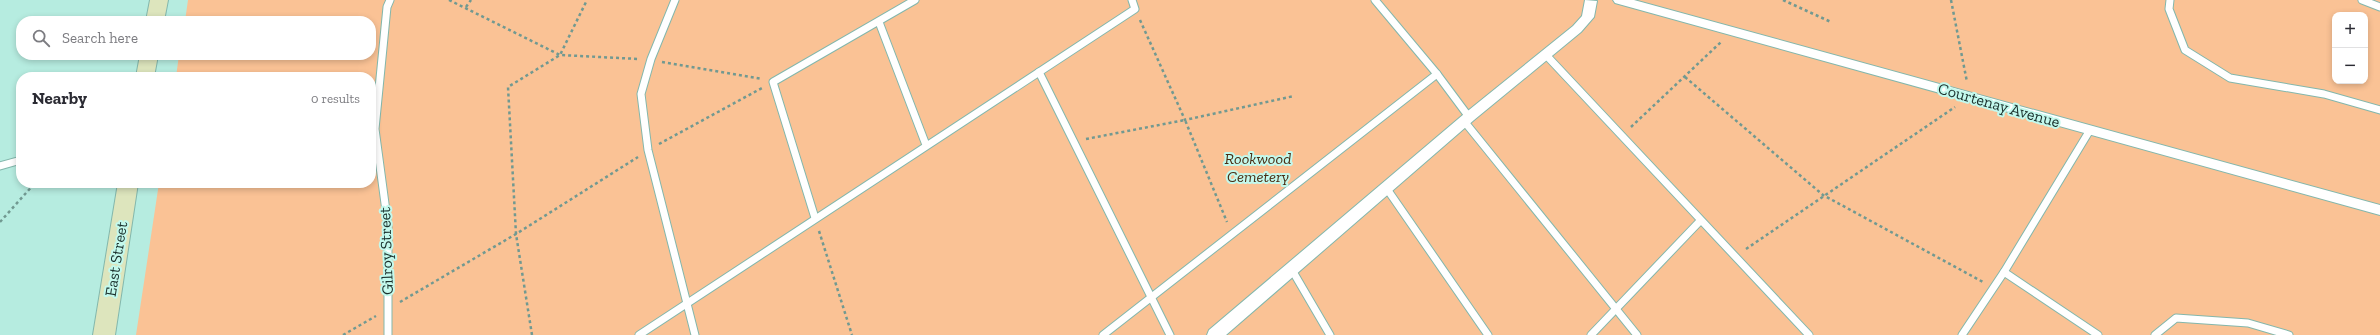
<!DOCTYPE html>
<html lang="en">
<head>
<meta charset="utf-8">
<style>
	body { margin:0; font-family:"Zilla Slab",serif; background:#f2f2f3; color:#2b2b33 }
	.controls { position:absolute; right:12px; top:12px; display:grid; overflow:hidden; border-radius:8px; box-shadow:0 2px 6px #0003 }
	.controls button { width:36px; height:36px; display:grid; place-items:center; padding:0; border:0; border-bottom:1px solid #e1e1e2; background:#fff; color:#2b2b33; font:20px sans-serif }
	.list { margin:0; padding:0; list-style:none }
	h2 { display:flex; justify-content:space-between; align-items:center; height:52px; margin:0; padding:0 16px; font-size:17px }
	h2 small { font-size:13px; font-weight:400; color:#7c7c81 }
	.icon { flex:none; width:22px; height:22px; fill:none; stroke:currentColor; stroke-width:2; stroke-linecap:round; stroke-linejoin:round }
	.map { position:relative; flex:none; width:2380px; height:335px; overflow:hidden }
	.search { position:absolute; background:#fff; box-shadow:0 2px 6px #0003; left:16px; top:16px; width:360px; height:44px; display:flex; align-items:center; gap:10px; box-sizing:border-box; padding:0 14px; border-radius:16px; color:#7c7c81; font-size:15px }
	.panel { position:absolute; background:#fff; box-shadow:0 2px 6px #0003; left:16px; top:72px; width:360px; height:116px; border-radius:16px }
	.map>svg:first-child { display:block }
	.green { fill:#fac295; fill-rule:evenodd }
	.lines { fill:none; stroke-linecap:round; stroke-linejoin:round }
	.service-casing { stroke:#83b7ac; stroke-width:9 }
	.minor-casing { stroke:#83b7ac; stroke-width:2 }
	.secondary-casing { stroke:#83b7ac; stroke-width:2 }
	.path { stroke:#719991; stroke-width:2.5; stroke-dasharray:3 3; stroke-linecap:butt }
	.service { stroke:#fff; stroke-width:7 }
	.minor { fill:#fff; fill-rule:evenodd }
	.secondary { fill:#dde5bd; fill-rule:evenodd }
	.labels { text-anchor:middle; dominant-baseline:central; stroke-width:4; stroke-linejoin:round; paint-order:stroke }
	.street-label { font-size:16px; fill:#1b312d; stroke:#c3f9ed }
	.park-label { font-size:16px; font-style:italic; fill:#492c12; stroke:#c3f9ed }
</style>
</head>
<body>
<div class="map">
<svg width="2380" height="335" viewBox="0 0 2380 335">
	<rect width="100%" height="100%" fill="#b6ece0"/>
	<!-- green -->
	<path class="green" d="M188,0H2380V335H136L159,183H371V77H176L179,55H371V21H185ZM2335,15H2365V81H2335Z"/>
	<g class="lines">
		<defs>
			<g id="service">
				<polyline points="675,0 651,59 641,94 648,150 695,335"/>
				<polyline points="1375,0 1437,74 1469,117"/>
				<polyline points="2170,0 2169,9 2185,50 2230,78 2324,94 2380,110"/>
				<polyline points="2362,0 2380,7"/>
				<polyline points="879,22 926,145"/>
				<polyline points="1546,55 1809,335"/>
				<polyline points="1039,72 1170,335"/>
				<polyline points="1464,121 1637,335"/>
				<polyline points="0,166 21,160"/>
				<polyline points="1387,189 1488,335"/>
				<polyline points="815,218 773,82 915,0"/>
				<polyline points="1292,270 1330,335"/>
				<polyline points="2004,272 2098,335"/>
				<polyline points="388,335 388,226 375,129 387,7 390,0"/>
				<polyline points="639,335 1135,9 1132,0"/>
				<polyline points="1103,335 1437,74"/>
				<polyline points="1591,335 1700,221"/>
				<polyline points="1962,335 2004,272 2090,130"/>
				<polyline points="2155,335 2176,318 2248,323 2289,335"/>
			</g>
			<g id="minor">
				<polygon points="1585,0 1597,1 1594,17 1581,32 1474,120 1226,335 1207,335 1209,330 1464,114 1573,26 1582,16"/>
				<polygon points="1613,0 1634,0 2380,205 2380,215 1615,3"/>
			</g>
			<g id="secondary">
				<polygon points="150,0 168,0 164,21 146,21"/>
				<polygon points="140,55 158,55 154,77 136,77"/>
				<polygon points="118,183 138,183 115,335 93,335"/>
			</g>
		</defs>
		<!-- service casing -->
		<use href="#service" class="service-casing"/>
		<!-- minor casing -->
		<use href="#minor" class="minor-casing"/>
		<!-- secondary casing -->
		<use href="#secondary" class="secondary-casing"/>
		<!-- path -->
		<g class="path">
			<polyline points="449,0 560,55 639,59"/>
			<polyline points="1783,0 1831,22"/>
			<polyline points="1951,0 1967,82"/>
			<polyline points="466,7 471,0"/>
			<polyline points="1140,20 1185,120 1294,96"/>
			<polyline points="662,62 762,79"/>
			<polyline points="1685,77 1823,195 1983,282"/>
			<polyline points="1631,127 1721,42"/>
			<polyline points="1086,139 1185,120 1227,222"/>
			<polyline points="659,144 762,88"/>
			<polyline points="0,222 35,183"/>
			<polyline points="819,231 852,335"/>
			<polyline points="1746,249 1955,107"/>
			<polyline points="400,302 516,234 638,157"/>
			<polyline points="343,335 376,316"/>
			<polyline points="532,335 516,234 508,87 560,55 587,0"/>
		</g>
		<!-- service -->
		<use href="#service" class="service"/>
		<!-- minor -->
		<use href="#minor" class="minor"/>
		<!-- secondary -->
		<use href="#secondary" class="secondary"/>
	</g>
	<g class="labels">
		<!-- street labels -->
		<g class="street-label">
			<text transform="translate(1999 105) rotate(16)">Courtenay Avenue</text>
			<text transform="translate(386 251) rotate(-92)">Gilroy Street</text>
			<text transform="translate(116 259) rotate(-81)">East Street</text>
		</g>
		<!-- park labels -->
		<g class="park-label">
			<text x="1258" y="158">Rookwood<tspan x="1258" dy="18">Cemetery</tspan></text>
		</g>
	</g>
</svg>
<div class="controls">
<button>+</button>
<button>−</button>
</div>
<div class="search"><svg class="icon" aria-label="search" viewBox="0 0 24 24"><circle cx="10" cy="10" r="6"/><path d="M15 15l6 6"/></svg>Search here</div>
<section class="panel">
<h2>Nearby<small>0 results</small></h2>
<ul class="list">
</ul>
</section>
</div>
</body>
</html>
